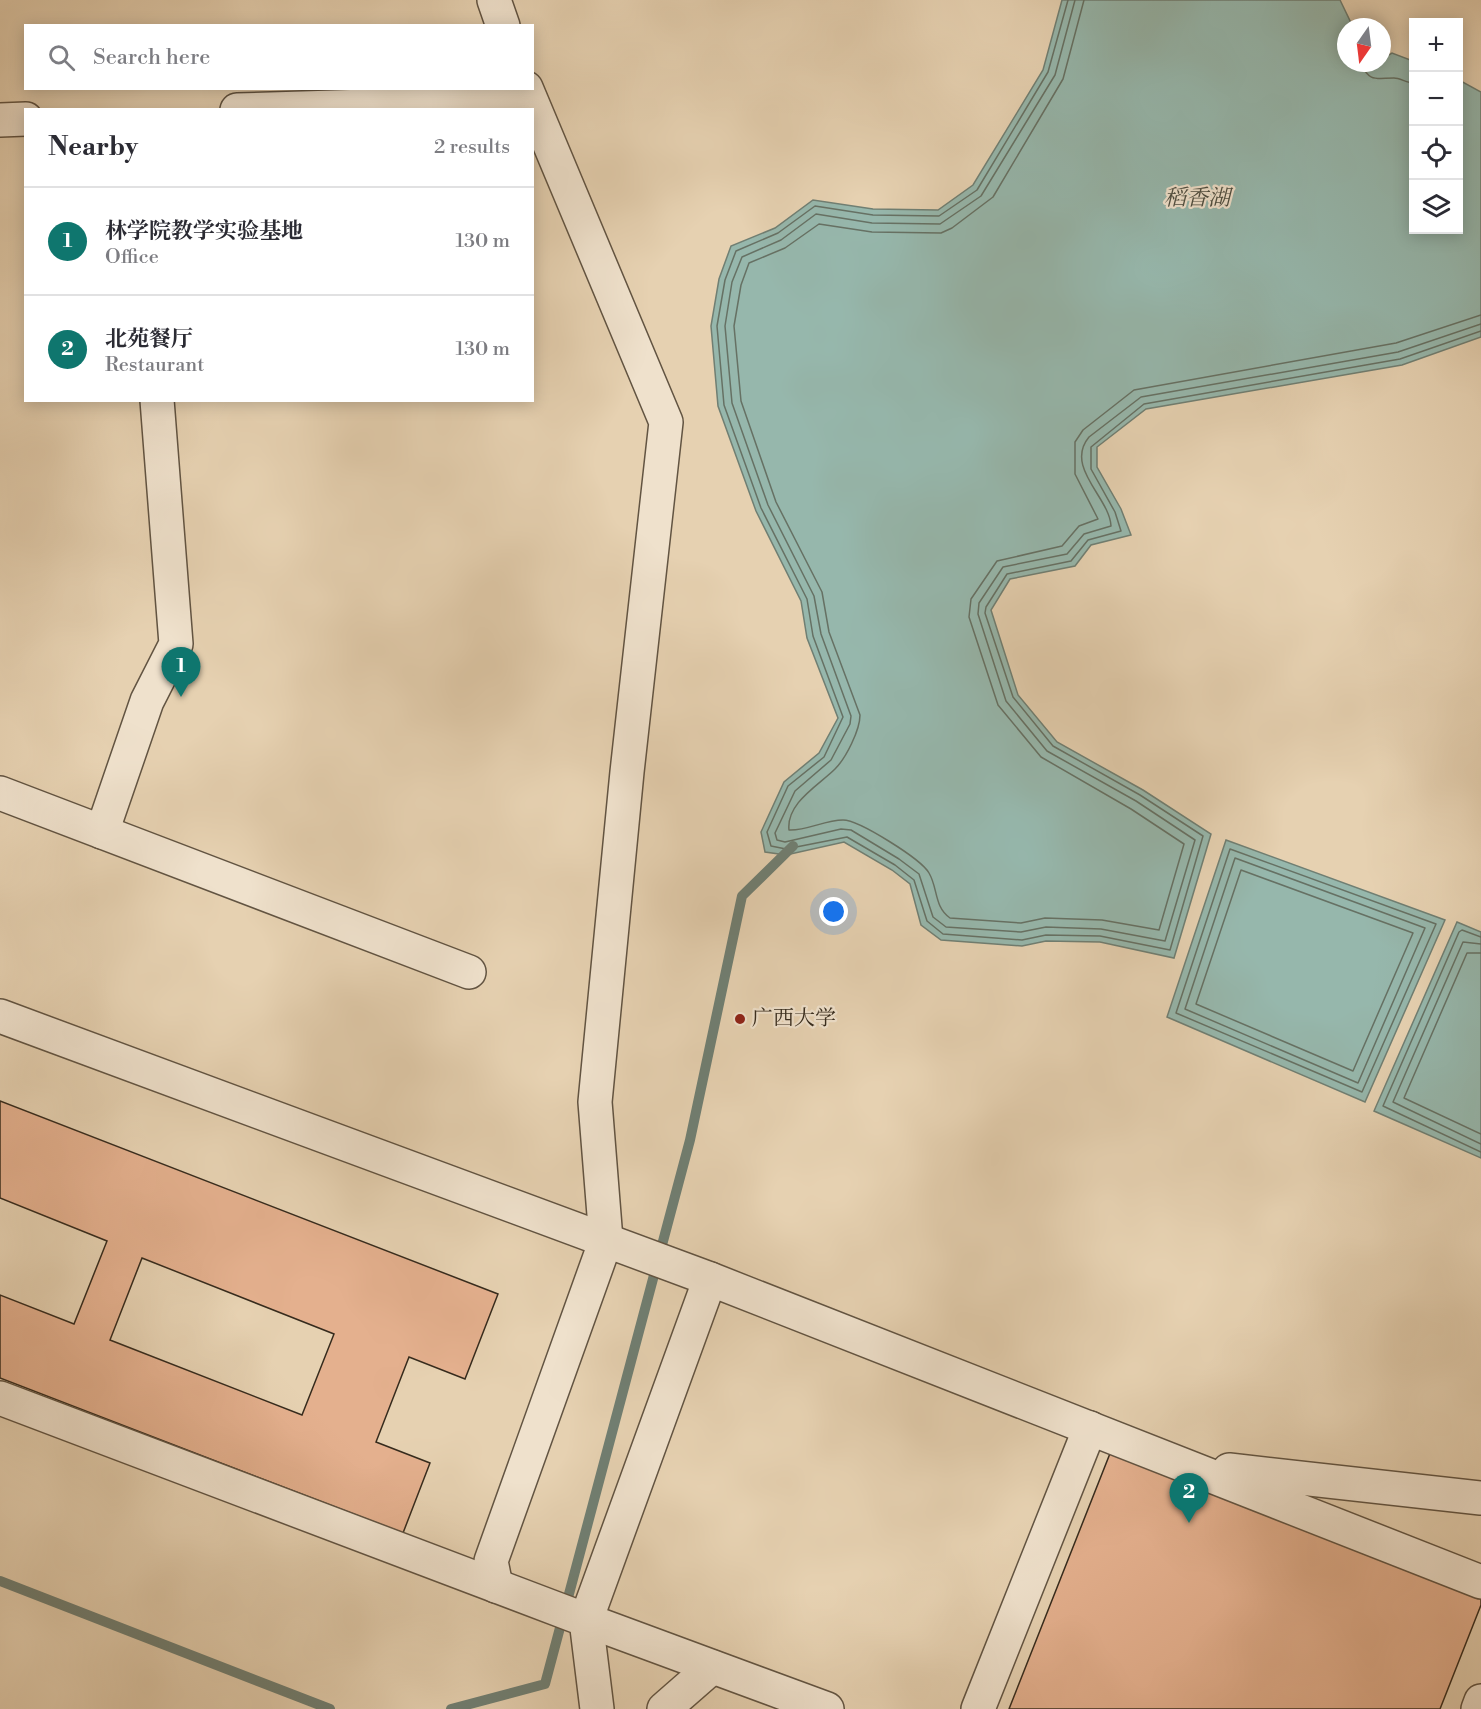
<!DOCTYPE html>
<html lang="en">
<head>
<meta charset="utf-8">
<style>
	body { margin:0; font-family:"Libre Bodoni","Noto Serif SC",serif; background:#f2f2f3; color:#2b2b33 }
	.controls { position:absolute; right:18px; top:18px; display:grid; overflow:hidden; border-radius:0px; box-shadow:0 3px 15px #0003 }
	.controls button { width:54px; height:54px; display:grid; place-items:center; padding:0; border:0; border-bottom:2px solid #e1e1e2; background:#fff; color:#2b2b33; font:30px sans-serif }
	.compass { position:absolute; left:1337px; top:18px; width:54px; height:54px; border-radius:50%; background:#fff; box-shadow:0 3px 15px #0003; rotate:194deg }
	.you { position:absolute; left:834px; top:912px; width:21px; height:21px; margin:-15px; border:4px solid #fff; border-radius:50%; background:#1a73e8; box-shadow:0 0 0 9px #1a73e833 }
	.badge { display:grid; place-items:center; width:39px; height:39px; border-radius:50%; background:#0f766e; color:#fff; font-size:20px; font-weight:700 }
	.pin { position:absolute; translate:-50% -50px; filter:drop-shadow(0 2px 3px #0008) }
	.pin::after { content:''; position:absolute; top:32px; width:21px; height:18px; background:inherit; clip-path:polygon(0 0,100% 0,50% 100%) }
	.list { margin:0; padding:0; list-style:none }
	h2 { display:flex; justify-content:space-between; align-items:center; height:78px; margin:0; padding:0 24px; font-size:26px }
	h2 small { font-size:20px; font-weight:400; color:#7c7c81 }
	.list li { display:grid; grid-template-columns:39px 1fr auto; gap:18px; align-items:center; box-sizing:border-box; height:108px; padding:0 24px; border-top:2px solid #e1e1e2 }
	.list b { display:block; font-size:22px; white-space:nowrap }
	.list p { margin:0; font-size:20px; white-space:nowrap; color:#7c7c81 }
	.list em { font-size:20px; font-style:normal; color:#7c7c81 }
	.icon { flex:none; width:33px; height:33px; fill:none; stroke:currentColor; stroke-width:2; stroke-linecap:round; stroke-linejoin:round }
	.map { position:relative; flex:none; width:1481px; height:1709px; overflow:hidden }
	.search { position:absolute; background:#fff; box-shadow:0 3px 15px #0003; left:24px; top:24px; width:510px; height:66px; display:flex; align-items:center; gap:15px; box-sizing:border-box; padding:0 21px; border-radius:0px; color:#7c7c81; font-size:22px }
	.panel { position:absolute; background:#fff; box-shadow:0 3px 15px #0003; left:24px; top:108px; width:510px; height:294px; border-radius:0px }
	.map>svg:first-child { display:block }
	.water { fill:#96b7ac; stroke:#707f73; stroke-width:1.5 }
	.lines { fill:none; stroke-linecap:round; stroke-linejoin:round }
	.shore { stroke:#667164; stroke-width:1.5 }
	.stream { stroke:#707f73; stroke-width:10 }
	.building { fill:#e4b08e; stroke:#362b1d; stroke-width:1.5; fill-rule:evenodd }
	.minor-casing { stroke:#625442; stroke-width:36 }
	.minor { stroke:#efe1cc; stroke-width:33 }
	.poi-dot { fill:#8f2418; stroke:#efe1cc; stroke-width:2 }
	.labels { text-anchor:middle; dominant-baseline:central; stroke-width:4.5; stroke-linejoin:round; paint-order:stroke }
	.poi-label { font-size:21px; fill:#362b1d; stroke:#efe1cc; text-anchor:start }
	.water-label { font-size:22px; font-style:italic; fill:#4e4e41; stroke:#efe1cc }
</style>
</head>
<body>
<div class="map">
<svg width="1481" height="1709" viewBox="0 0 1481 1709">
	<rect width="100%" height="100%" fill="#e6d1b1"/>
	<filter id="stains"><feTurbulence type="fractalNoise" baseFrequency=".00333" numOctaves="4"/><feColorMatrix values="0 0 0 0 .2 0 0 0 0 .09 0 0 0 0 .02 0 0 0 .5 -.17"/></filter>
	<radialGradient id="worn" r=".72"><stop offset=".6" stop-color="#630" stop-opacity="0"/><stop offset="1" stop-color="#630" stop-opacity=".3"/></radialGradient>
	<!-- water -->
	<g class="water">
		<polygon points="1062,0 1340,0 1353,27 1346,27 1346,63 1382,63 1382,59 1392,53 1413,61 1414,230 1458,230 1459,80 1481,92 1481,337 1402,365 1146,409 1097,447 1097,467 1121,509 1131,535 1091,545 1075,566 1010,579 991,610 1018,695 1057,742 1143,790 1211,834 1174,958 1100,942 1046,941 1022,946 941,940 921,925 910,884 892,870 844,842 786,855 765,852 761,832 784,782 819,753 838,718 807,638 801,601 756,511 718,406 711,326 719,279 731,246 775,228 813,200 873,209 938,210 973,185 1043,70"/>
		<polygon points="1226,840 1445,920 1365,1102 1167,1017"/>
		<polygon points="1457,922 1481,932 1481,1158 1374,1111"/>
	</g>
	<g class="lines">
		<!-- shore -->
		<g class="shore">
			<polyline points="1068,0 1048,72 977,190 939,216 873,215 815,206 778,233 736,251 725,280 717,326 724,405 761,508 807,599 813,636 843,717 824,757 788,786 767,832 771,846 786,849 847,837 895,865 914,880 927,921 943,934 1022,940 1046,935 1100,936 1170,950 1203,836 1140,795 1053,746 1013,697 985,613 986,607 1007,574 1071,561 1088,540 1121,531 1115,512 1091,469 1091,447 1144,404 1400,359 1481,331"/>
			<path d="M1075,0L1055,75L981,196L940,224L872,223L816,214L781,240L742,257L732,282L725,326L732,403L768,505L814,596L821,634L851,716L850,724L831,760L795,791L775,833L777,840L785,842L841,829L851,830L899,859L919,874L933,917L946,927L1021,932L1046,927L1101,929L1165,941L1195,840L1136,801L1047,751L1006,701L978,614L979,603L1003,567L1067,554L1084,534L1111,526C1110,498 1064,467 1089,437L1141,397L1398,352L1481,324"/>
			<path d="M1084,0L1063,79L993,197L952,228L941,233L872,232L819,224L785,248L749,263L741,285L734,326L741,401L776,502L822,592L829,632L860,715C860,730 846,758 835,769C819,785 786,803 789,830C806,831 825,820 843,820C859,820 921,859 929,873C938,888 934,907 950,918L1021,923L1045,918L1102,920L1159,930L1184,844L1131,809L1041,757L998,705L969,617L971,599L997,561L1062,546L1079,526L1098,519L1075,474V442L1083,430L1134,390L1396,343L1481,315"/>
			<path d="M1361,63C1369,83 1377,78 1394,78C1400,78 1407,83 1414,83"/>
			<polygon points="1230,849 1436,924 1362,1092 1176,1013"/>
			<polygon points="1235,858 1425,928 1358,1083 1185,1009"/>
			<polygon points="1241,870 1413,933 1353,1071 1196,1004"/>
			<polyline points="1481,937 1462,930 1459,932 1383,1106 1481,1152"/>
			<polyline points="1481,944 1463,942 1393,1102 1481,1144"/>
			<polyline points="1481,953 1467,953 1404,1098 1481,1134"/>
		</g>
		<!-- stream -->
		<g class="stream">
			<polyline points="0,1581 330,1709"/>
			<polyline points="451,1709 545,1684 690,1140 742,896 793,846"/>
		</g>
	</g>
	<!-- building -->
	<g class="building">
		<path d="M0,1101L498,1294L465,1379L409,1357L376,1442L430,1463L403,1533L0,1378V1295L74,1324L107,1241L0,1198ZM142,1258L334,1334L302,1415L110,1340Z"/>
		<polygon points="1111,1451 1481,1596 1481,1605 1440,1709 1009,1709"/>
	</g>
	<g class="lines">
		<defs>
			<g id="minor">
				<polyline points="494,0 503,26"/>
				<polyline points="237,110 530,101"/>
				<polyline points="0,120 26,119"/>
				<polyline points="0,793 469,972"/>
				<polyline points="102,832 147,701 176,644 157,400"/>
				<polyline points="0,1016 710,1279 1481,1582"/>
				<polyline points="710,1279 586,1620 827,1709"/>
				<polyline points="0,1398 586,1620 597,1709"/>
				<polyline points="1229,1470 1481,1498"/>
				<polyline points="496,1586 491,1561 606,1240 595,1102 627,772 666,422 526,88"/>
				<polyline points="664,1709 712,1667"/>
				<polyline points="978,1709 1090,1428"/>
				<polyline points="1478,1709 1481,1701"/>
			</g>
		</defs>
		<!-- minor casing -->
		<use href="#minor" class="minor-casing"/>
		<!-- minor -->
		<use href="#minor" class="minor"/>
	</g>
	<!-- markers -->
	<circle class="poi-dot" cx="740" cy="1019" r="6"/>
	<g class="labels">
		<!-- poi labels -->
		<g class="poi-label">
			<text x="752" y="1019">广西大学</text>
		</g>
		<!-- water labels -->
		<g class="water-label">
			<text x="1197" y="198">稻香湖</text>
		</g>
	</g>
	<rect width="100%" height="100%" filter="url(#stains)"/>
	<rect width="100%" height="100%" fill="url(#worn)"/>
</svg>
<div class="controls">
<button>+</button>
<button>−</button>
<button><svg class="icon" aria-label="locate" viewBox="0 0 24 24"><circle cx="12" cy="12" r="6"/><path d="M12 2v4M12 18v4M2 12h4M18 12h4"/></svg></button>
<button><svg class="icon" aria-label="layers" viewBox="0 0 24 24"><path d="M12 4l9 5-9 5-9-5zM3 14l9 5 9-5"/></svg></button>
</div>
<svg class="compass" viewBox="-18 -18 36 36"><path d="M0-13l5 13h-10z" fill="#e53935"/><path d="M0 13l5-13h-10z" fill="#7c7c81"/></svg>
<div class="you"></div>
<div class="pin badge" style="left:181px;top:697px">1</div>
<div class="pin badge" style="left:1189px;top:1523px">2</div>
<div class="search"><svg class="icon" aria-label="search" viewBox="0 0 24 24"><circle cx="10" cy="10" r="6"/><path d="M15 15l6 6"/></svg>Search here</div>
<section class="panel">
<h2>Nearby<small>2 results</small></h2>
<ul class="list">
<li><span class="badge">1</span><div><b>林学院教学实验基地</b><p>Office</p></div><em>130 m</em></li>
<li><span class="badge">2</span><div><b>北苑餐厅</b><p>Restaurant</p></div><em>130 m</em></li>
</ul>
</section>
</div>
</body>
</html>
